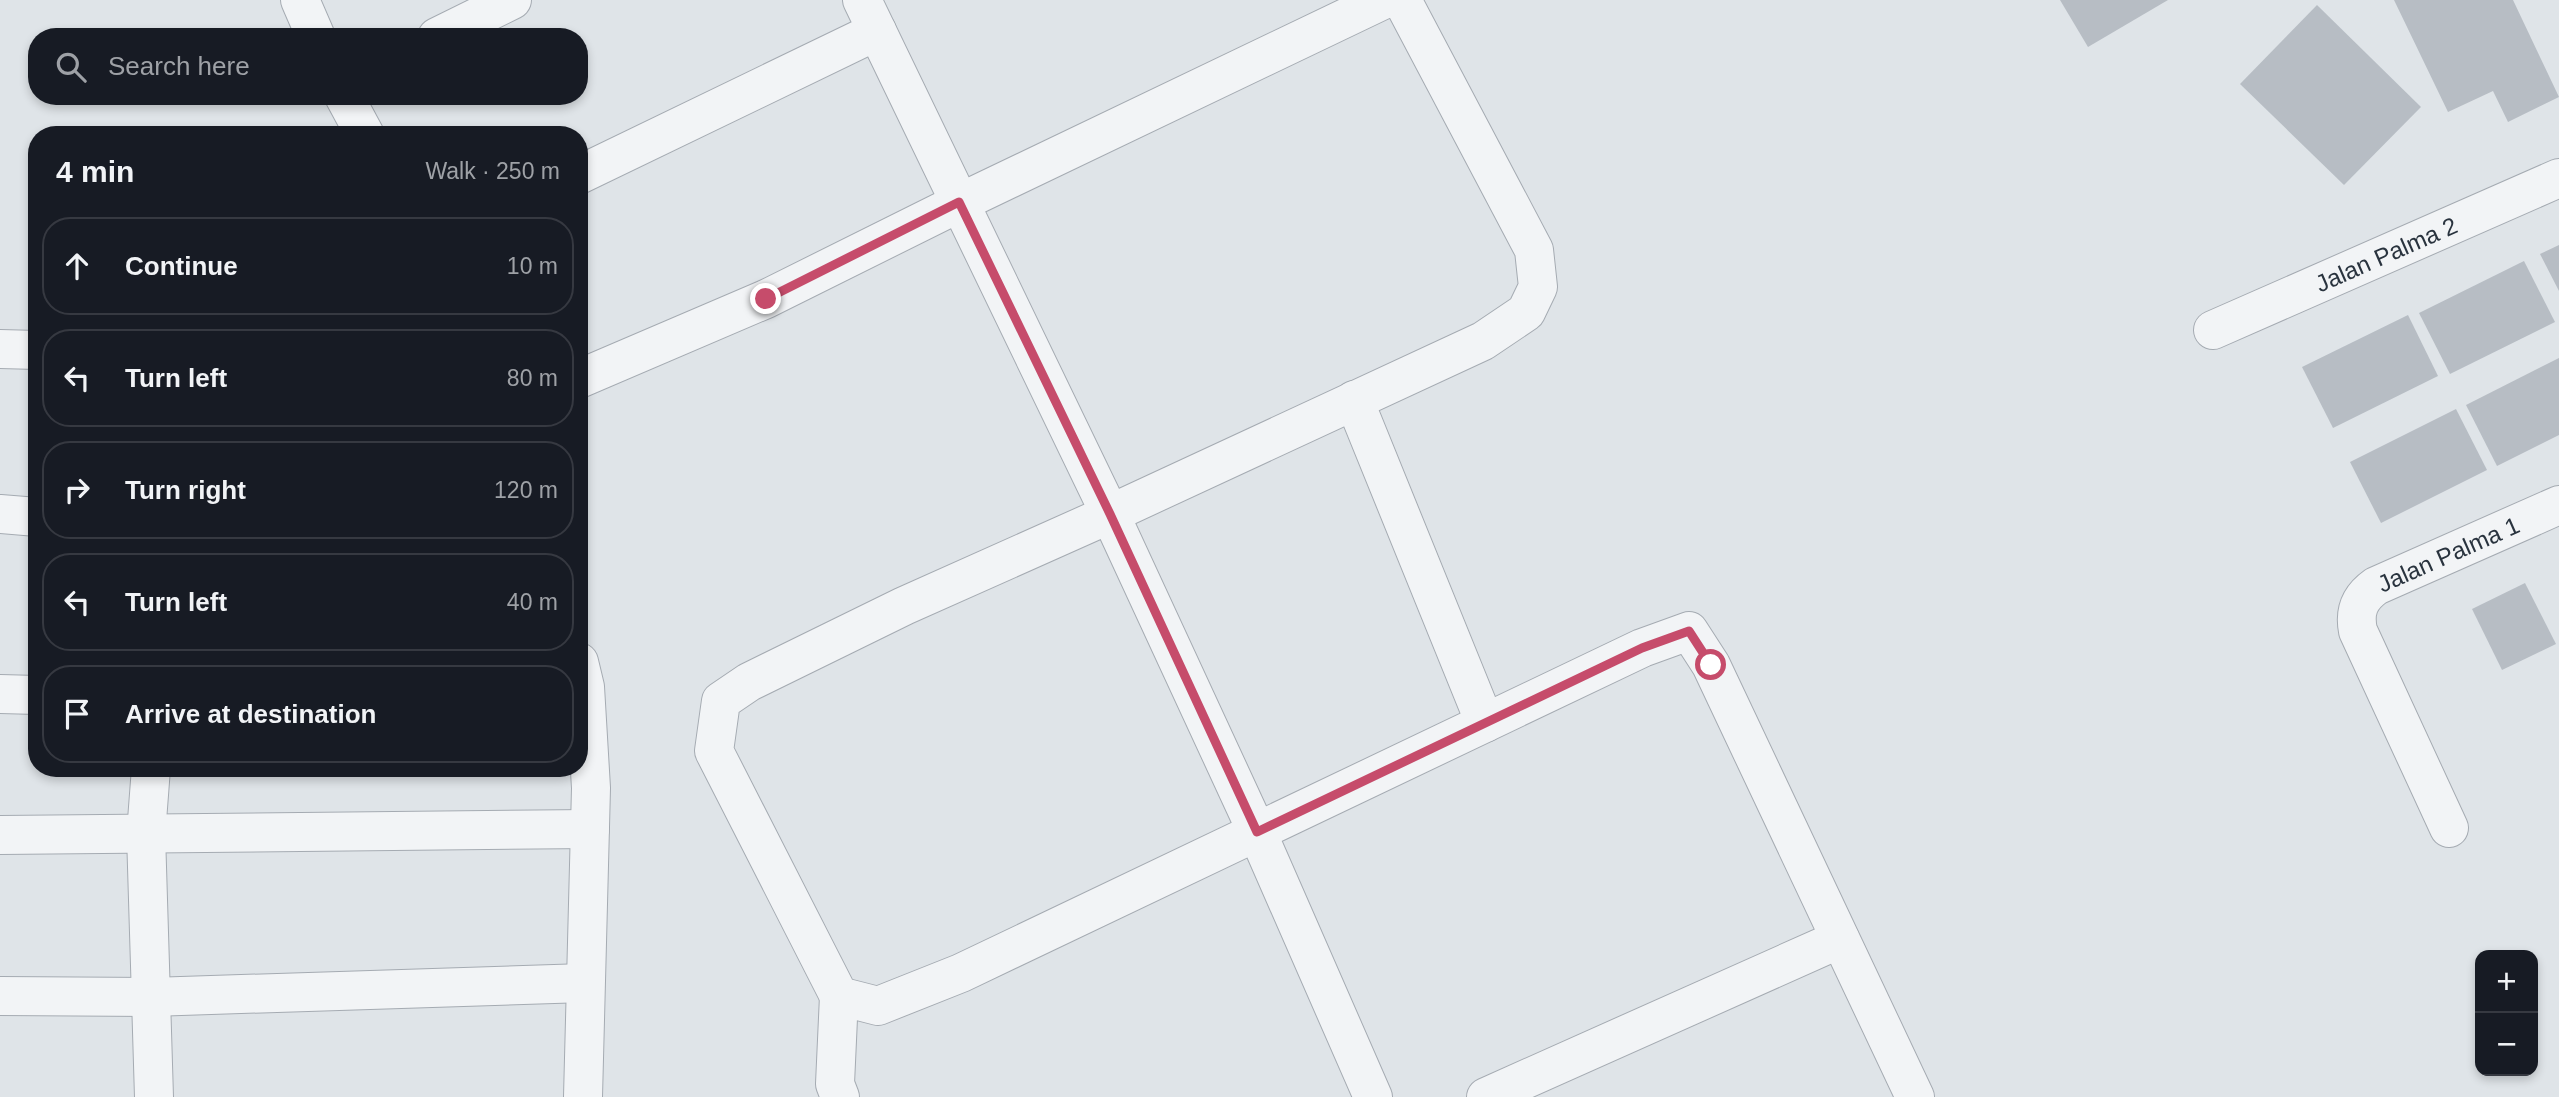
<!DOCTYPE html>
<html lang="en">
<head>
<meta charset="utf-8">
<style>
	body { margin:0; font-family:Arial,sans-serif; background:#20242c; color:#f1f3f6 }
	.controls { position:absolute; right:21px; bottom:21px; display:grid; overflow:hidden; border-radius:14px; box-shadow:0 4px 10px #0003 }
	.controls button { width:63px; height:63px; display:grid; place-items:center; padding:0; border:0; border-bottom:2px solid #363941; background:#171b24; color:#f1f3f6; font:35px sans-serif }
	.stop { position:absolute; width:21px; height:21px; margin:-16px; border:5px solid #c64c6b; border-radius:50%; background:#fff }
	.stop.end { background:#c64c6b; border-color:#fff; box-shadow:0 2px 7px #0008 }
	.list { margin:0; padding:0; list-style:none }
	h2 { display:flex; justify-content:space-between; align-items:center; height:91px; margin:0; padding:0 28px; font-size:30px }
	h2 small { font-size:23px; font-weight:400; color:#9ea1a6 }
	.list li { display:grid; grid-template-columns:46px 1fr auto; gap:21px; align-items:center; box-sizing:border-box; height:98px; margin:0 14px 14px; padding:0 14px; border:2px solid #363941; border-radius:28px }
	.list b { display:block; font-size:26px; white-space:nowrap }
	.list em { font-size:23px; font-style:normal; color:#9ea1a6 }
	.icon { flex:none; width:38px; height:38px; fill:none; stroke:currentColor; stroke-width:2; stroke-linecap:round; stroke-linejoin:round }
	.map { position:relative; flex:none; width:2559px; height:1097px; overflow:hidden }
	.search { position:absolute; background:#171b24; box-shadow:0 4px 10px #0003; left:28px; top:28px; width:560px; height:77px; display:flex; align-items:center; gap:18px; box-sizing:border-box; padding:0 24px; border-radius:28px; color:#9ea1a6; font-size:26px }
	.panel { position:absolute; background:#171b24; box-shadow:0 4px 10px #0003; left:28px; top:126px; width:560px; height:651px; border-radius:28px }
	.map>svg:first-child { display:block }
	.building { fill:#b7bdc4 }
	.lines { fill:none; stroke-linecap:round; stroke-linejoin:round }
	.minor-casing { stroke:#a5abb2; stroke-width:40 }
	.minor { stroke:#f2f4f6; stroke-width:38 }
	.route { stroke:#c64c6b; stroke-width:9 }
	.labels { text-anchor:middle; dominant-baseline:central; stroke-width:5; stroke-linejoin:round; paint-order:stroke }
	.street-label { font-size:24px; fill:#29333e; stroke:#eff2f5 }
</style>
</head>
<body>
<div class="map">
<svg width="2559" height="1097" viewBox="0 0 2559 1097">
	<rect width="100%" height="100%" fill="#dfe4e8"/>
	<!-- building -->
	<g class="building">
		<polygon points="2060,0 2168,0 2088,47"/>
		<polygon points="2394,0 2513,0 2559,97 2508,122 2493,91 2448,112"/>
		<polygon points="2317,5 2421,107 2344,185 2240,84"/>
		<polygon points="2559,245 2559,291 2540,254"/>
		<polygon points="2524,261 2555,322 2450,374 2419,313"/>
		<polygon points="2408,315 2438,376 2333,428 2302,367"/>
		<polygon points="2559,358 2559,435 2497,466 2466,405"/>
		<polygon points="2456,409 2487,470 2381,523 2350,462"/>
		<polygon points="2525,583 2556,644 2502,670 2472,609"/>
	</g>
	<g class="lines">
		<defs>
			<g id="minor">
				<polyline points="300,0 316,37"/>
				<polyline points="862,0 1110,514 1257,832 1373,1097"/>
				<polyline points="1402,0 1534,250 1538,287 1526,312 1483,341 1110,514 904,606 749,682 721,701 714,751 839,996 878,1006 961,973 1642,648 1689,631 1711,665 1915,1097"/>
				<polyline points="437,37 512,0"/>
				<polyline points="344,96 365,135"/>
				<polyline points="579,175 877,31"/>
				<path id="s1" d="M2213,330L2559,178"/>
				<polyline points="0,349 37,350"/>
				<polyline points="579,379 766,299 959,203 1383,0"/>
				<polyline points="1354,400 1485,723"/>
				<polyline points="0,514 37,517"/>
				<polyline points="579,662 585,687 591,788 583,1097"/>
				<polyline points="0,694 37,695"/>
				<polyline points="151,768 146,834 154,1097"/>
				<path id="s2" d="M2449,828L2358,631C2354,611 2359,598 2376,586L2559,505"/>
				<polyline points="0,835 590,829"/>
				<polyline points="0,996 151,997 585,983"/>
				<polyline points="839,996 835,1084 840,1097"/>
				<polyline points="1486,1097 1840,939"/>
			</g>
		</defs>
		<!-- minor casing -->
		<use href="#minor" class="minor-casing"/>
		<!-- minor -->
		<use href="#minor" class="minor"/>
	</g>
	<g class="lines">
		<!-- route -->
		<polyline class="route" points="766,299 959,202 1110,514 1257,832 1642,648 1689,631 1711,665"/>
	</g>
	<g class="labels">
		<!-- street labels -->
		<g class="street-label">
			<text stroke="none"><textPath href="#s1" startOffset="189">Jalan Palma 2</textPath></text>
			<text stroke="none"><textPath href="#s2" startOffset="348">Jalan Palma 1</textPath></text>
		</g>
	</g>
</svg>
<div class="controls">
<button>+</button>
<button>−</button>
</div>
<div class="stop" style="left:1711px;top:665px"></div>
<div class="stop end" style="left:766px;top:299px"></div>
<div class="search"><svg class="icon" aria-label="search" viewBox="0 0 24 24"><circle cx="10" cy="10" r="6"/><path d="M15 15l6 6"/></svg>Search here</div>
<section class="panel">
<h2>4 min<small>Walk · 250 m</small></h2>
<ul class="list">
<li><svg class="icon" aria-label="ahead" viewBox="0 0 24 24"><path d="M12 20V5M6 11l6-6 6 6"/></svg><div><b>Continue</b></div><em>10 m</em></li>
<li><svg class="icon" aria-label="left" viewBox="0 0 24 24"><path d="M17 20v-9H6M10 6l-5 5 5 5"/></svg><div><b>Turn left</b></div><em>80 m</em></li>
<li><svg class="icon" aria-label="right" viewBox="0 0 24 24"><path d="M7 20v-9h11M14 6l5 5-5 5"/></svg><div><b>Turn right</b></div><em>120 m</em></li>
<li><svg class="icon" aria-label="left" viewBox="0 0 24 24"><path d="M17 20v-9H6M10 6l-5 5 5 5"/></svg><div><b>Turn left</b></div><em>40 m</em></li>
<li><svg class="icon" aria-label="arrive" viewBox="0 0 24 24"><path d="M6 21V4h12l-3 4 3 4H6"/></svg><div><b>Arrive at destination</b></div></li>
</ul>
</section>
</div>
</body>
</html>
